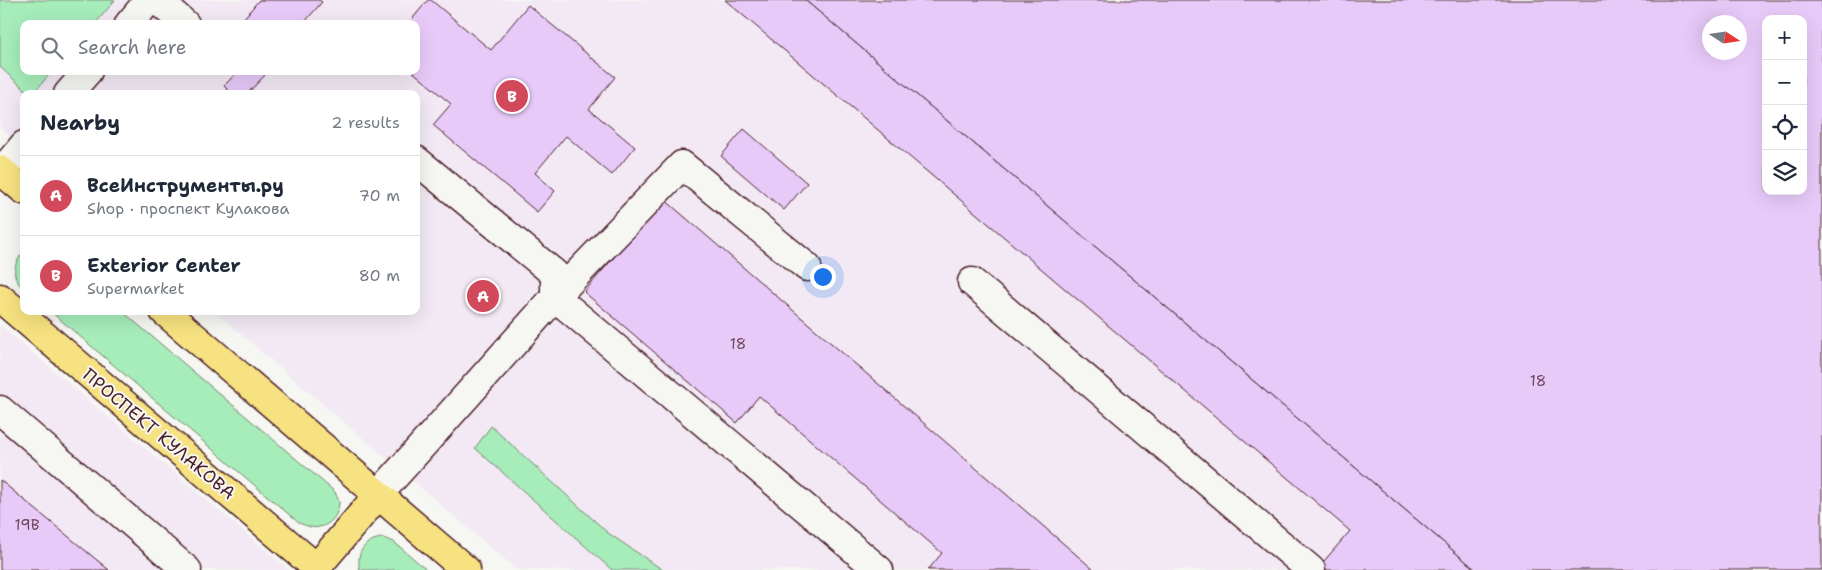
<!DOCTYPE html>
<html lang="en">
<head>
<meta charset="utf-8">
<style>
	body { margin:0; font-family:"Shantell Sans",sans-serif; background:#f6f6f7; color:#1f2937 }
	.controls { position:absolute; right:15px; top:15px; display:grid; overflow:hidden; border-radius:10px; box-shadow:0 5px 20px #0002 }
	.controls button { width:45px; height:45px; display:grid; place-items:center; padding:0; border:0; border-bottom:1px solid #e0e1e3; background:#fff; color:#1f2937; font:25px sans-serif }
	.compass { position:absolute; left:1702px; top:15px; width:45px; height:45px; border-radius:50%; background:#fff; box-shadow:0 5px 20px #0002; rotate:102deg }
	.you { position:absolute; left:822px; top:276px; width:18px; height:18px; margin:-12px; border:4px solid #fff; border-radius:50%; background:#1a73e8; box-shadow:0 0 0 8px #1a73e833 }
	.badge { display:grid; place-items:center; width:32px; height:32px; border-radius:50%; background:#d1495b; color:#fff; font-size:16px; font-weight:700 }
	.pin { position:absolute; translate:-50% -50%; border:2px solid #fff; box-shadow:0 1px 5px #0006 }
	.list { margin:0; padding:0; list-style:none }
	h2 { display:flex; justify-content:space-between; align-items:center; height:65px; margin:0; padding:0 20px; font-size:21px }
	h2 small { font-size:16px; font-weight:400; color:#747a83 }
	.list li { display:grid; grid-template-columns:32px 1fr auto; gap:15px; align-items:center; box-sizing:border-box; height:80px; padding:0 20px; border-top:1px solid #e0e1e3 }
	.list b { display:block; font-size:19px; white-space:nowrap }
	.list p { margin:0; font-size:16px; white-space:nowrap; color:#747a83 }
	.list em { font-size:16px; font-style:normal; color:#747a83 }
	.icon { flex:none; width:28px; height:28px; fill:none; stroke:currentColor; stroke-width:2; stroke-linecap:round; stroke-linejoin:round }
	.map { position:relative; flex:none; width:1822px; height:570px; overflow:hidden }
	.search { position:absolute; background:#fff; box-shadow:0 5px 20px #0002; left:20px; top:20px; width:400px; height:55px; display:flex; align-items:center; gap:12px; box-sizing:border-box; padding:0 18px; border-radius:10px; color:#747a83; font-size:19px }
	.panel { position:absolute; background:#fff; box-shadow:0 5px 20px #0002; left:20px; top:90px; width:400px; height:225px; border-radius:10px }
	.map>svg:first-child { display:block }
	.built { fill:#f2e9f4; fill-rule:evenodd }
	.green { fill:#a6edba; stroke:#788672 }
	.building { fill:#e8caf9; stroke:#4a1f2b; fill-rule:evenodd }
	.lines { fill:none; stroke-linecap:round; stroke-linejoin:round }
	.minor-casing { stroke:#4a1f2b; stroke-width:31 }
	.major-casing { stroke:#4a1f2b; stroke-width:31 }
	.minor { stroke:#f6f6f2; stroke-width:28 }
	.major { stroke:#f7e281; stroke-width:28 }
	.labels { text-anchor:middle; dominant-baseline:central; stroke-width:4; stroke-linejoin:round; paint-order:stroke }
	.number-label { font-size:15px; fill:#724a5e }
	.street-label { font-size:18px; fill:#4a1f2b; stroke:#f6f6f2 }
</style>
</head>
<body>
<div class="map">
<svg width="1822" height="570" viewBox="0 0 1822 570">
	<rect width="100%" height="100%" fill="#f6f6f2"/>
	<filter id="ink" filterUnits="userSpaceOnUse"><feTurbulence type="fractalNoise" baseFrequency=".02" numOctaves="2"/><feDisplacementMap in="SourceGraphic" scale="10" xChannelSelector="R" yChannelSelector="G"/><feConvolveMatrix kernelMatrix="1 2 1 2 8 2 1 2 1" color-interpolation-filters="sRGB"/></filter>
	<g filter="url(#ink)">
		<!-- built -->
		<g class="built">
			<path d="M0,0H1822V570H517L214,311H416V94H24V148L0,128ZM1766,19H1803V191H1766ZM1710,22H1740V52H1710ZM24,24H416V71H24Z"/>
			<polygon points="0,325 289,570 0,570"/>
		</g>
		<!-- green -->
		<g class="green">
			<polygon points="0,0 115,0 95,24 24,24 24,71 52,71 33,94 30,94 0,67"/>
			<path d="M24,251V289C10,276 13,265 24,251Z"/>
			<path d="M50,311H122L335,492C336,495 339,500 339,503C339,514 330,526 319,527C312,529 305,525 299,523Z"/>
			<polygon points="491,426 608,533 663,570 612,570 475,448"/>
			<path d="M383,538L394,542L427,570H360C355,552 366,539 383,538Z"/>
		</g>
		<!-- building -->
		<g class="building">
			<polygon points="259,0 319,0 322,2 303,24 239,24"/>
			<polygon points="428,0 431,0 491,50 528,5 615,77 589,109 635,147 612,175 566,136 535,173 555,191 537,212 433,125 451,104 412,71 416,71 416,24 408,24"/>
			<polygon points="725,0 805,0 1476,570 1321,570 1318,568 1350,531"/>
			<path d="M805,0H1822V570H1476ZM1766,19H1803V191H1766ZM1710,22H1740V52H1710Z"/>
			<polygon points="238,71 261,71 265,75 247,94 232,94 224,86"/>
			<polygon points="744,129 807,183 784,210 721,156"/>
			<polygon points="664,199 1094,570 928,570 942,553 759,396 737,423 584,292"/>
			<polygon points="0,480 109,570 0,570"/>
		</g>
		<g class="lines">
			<defs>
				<g id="minor">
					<polyline points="157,0 185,24"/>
					<polyline points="129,24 149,0"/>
					<polyline points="68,94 88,71"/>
					<polyline points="416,160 555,274 555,297 879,570"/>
					<polyline points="2,171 24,145"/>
					<polyline points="972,282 1311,570"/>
					<polyline points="0,410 187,570"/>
					<polyline points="378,495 555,297 682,165 807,267"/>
				</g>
				<g id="major">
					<polyline points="0,170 24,190"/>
					<polyline points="0,298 319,570"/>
					<polyline points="164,311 466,570"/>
					<polyline points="316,568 378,495"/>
				</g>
			</defs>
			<!-- minor casing -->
			<use href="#minor" class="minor-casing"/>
			<!-- major casing -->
			<use href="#major" class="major-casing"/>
			<!-- minor -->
			<use href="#minor" class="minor"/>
			<!-- major -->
			<use href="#major" class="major"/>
		</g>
	</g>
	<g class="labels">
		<!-- number labels -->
		<g class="number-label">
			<text x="738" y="344">18</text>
			<text x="1538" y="381">18</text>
			<text x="27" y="525">19В</text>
		</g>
		<!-- street labels -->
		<g class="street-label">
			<text transform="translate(159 434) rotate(40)">ПРОСПЕКТ КУЛАКОВА</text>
		</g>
	</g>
</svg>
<div class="controls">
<button>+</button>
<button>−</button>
<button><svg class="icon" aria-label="locate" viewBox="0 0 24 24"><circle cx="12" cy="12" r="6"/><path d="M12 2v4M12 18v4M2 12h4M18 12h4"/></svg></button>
<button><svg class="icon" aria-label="layers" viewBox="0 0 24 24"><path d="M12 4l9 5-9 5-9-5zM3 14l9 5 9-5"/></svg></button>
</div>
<svg class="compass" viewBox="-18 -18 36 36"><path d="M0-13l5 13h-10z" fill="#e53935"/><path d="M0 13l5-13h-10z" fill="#747a83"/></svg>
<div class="you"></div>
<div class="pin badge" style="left:483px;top:296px">A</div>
<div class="pin badge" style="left:512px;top:96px">B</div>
<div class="search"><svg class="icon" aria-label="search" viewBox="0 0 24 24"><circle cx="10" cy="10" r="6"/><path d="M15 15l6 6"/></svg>Search here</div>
<section class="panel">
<h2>Nearby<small>2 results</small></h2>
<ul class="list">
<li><span class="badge">A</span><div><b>ВсеИнструменты.ру</b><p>Shop · проспект Кулакова</p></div><em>70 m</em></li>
<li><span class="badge">B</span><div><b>Exterior Center</b><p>Supermarket</p></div><em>80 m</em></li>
</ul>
</section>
</div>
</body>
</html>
